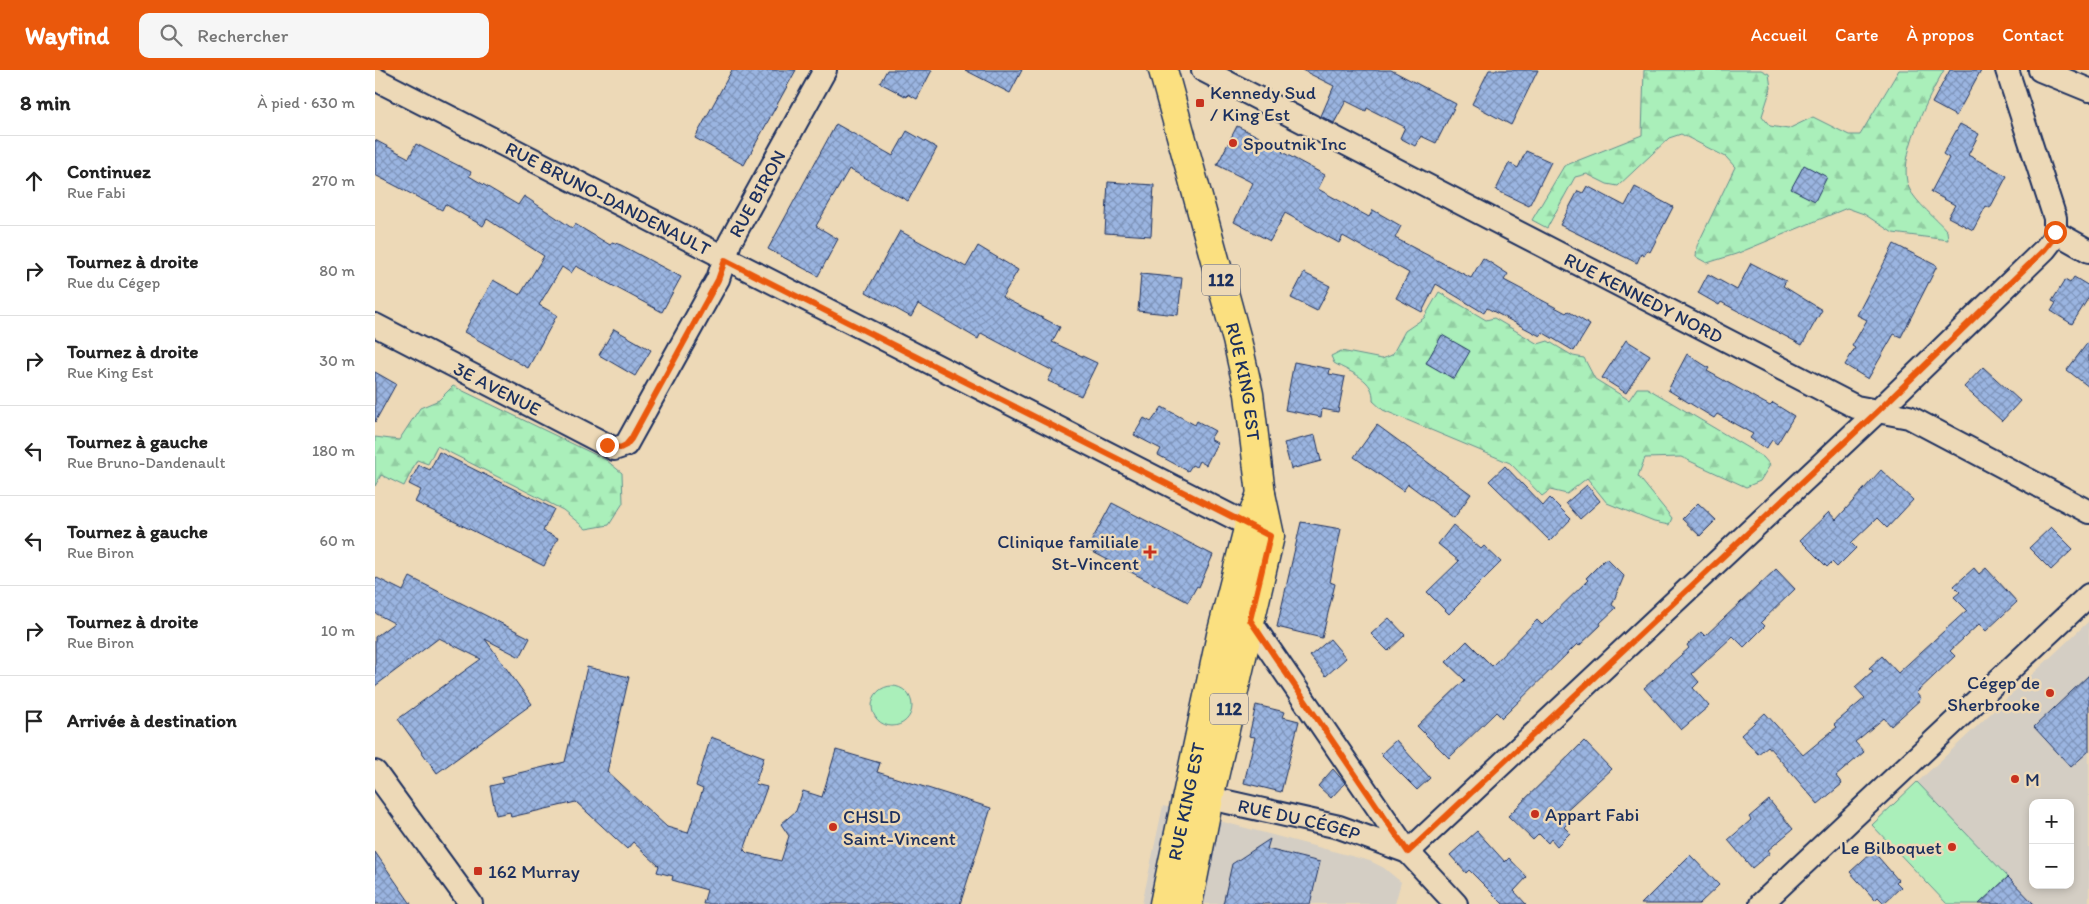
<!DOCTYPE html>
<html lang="fr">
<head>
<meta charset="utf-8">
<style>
	body { margin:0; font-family:Itim,sans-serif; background:#f6f6f6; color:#222 }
	.controls { position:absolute; right:15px; bottom:15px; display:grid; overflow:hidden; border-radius:10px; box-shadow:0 2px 8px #0003 }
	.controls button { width:45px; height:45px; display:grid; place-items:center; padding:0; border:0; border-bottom:1px solid #e0e0e0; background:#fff; color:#222; font:25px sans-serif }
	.stop { position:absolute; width:15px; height:15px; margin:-11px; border:4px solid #ea580c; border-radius:50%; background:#fff }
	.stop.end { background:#ea580c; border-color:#fff; box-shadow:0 1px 5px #0008 }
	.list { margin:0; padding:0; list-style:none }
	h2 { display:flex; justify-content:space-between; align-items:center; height:65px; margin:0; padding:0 20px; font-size:21px }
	h2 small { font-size:16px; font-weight:400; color:#767676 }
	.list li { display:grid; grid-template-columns:32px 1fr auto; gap:15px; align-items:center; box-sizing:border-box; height:90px; padding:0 20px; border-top:1px solid #e0e0e0 }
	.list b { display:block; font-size:19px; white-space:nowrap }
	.list p { margin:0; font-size:16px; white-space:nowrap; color:#767676 }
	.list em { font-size:16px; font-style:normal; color:#767676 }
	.icon { flex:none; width:28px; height:28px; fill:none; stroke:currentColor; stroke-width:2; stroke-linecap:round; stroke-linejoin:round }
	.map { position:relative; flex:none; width:1714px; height:834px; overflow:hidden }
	header { display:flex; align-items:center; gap:30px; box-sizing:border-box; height:70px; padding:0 25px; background:#ea580c; color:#fff }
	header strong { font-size:24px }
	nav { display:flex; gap:28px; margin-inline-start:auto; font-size:18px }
	.search { width:350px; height:45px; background:#f6f6f6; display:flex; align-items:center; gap:12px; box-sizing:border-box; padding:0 18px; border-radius:10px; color:#767676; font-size:19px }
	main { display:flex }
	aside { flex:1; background:#fff }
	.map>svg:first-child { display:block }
	.built { fill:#d4cec4; fill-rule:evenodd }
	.green { fill:#aaefba; stroke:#628f8c }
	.forest { fill:url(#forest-firs); stroke:#628f8c }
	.building { fill:url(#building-cross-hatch); stroke:#1b2f5e }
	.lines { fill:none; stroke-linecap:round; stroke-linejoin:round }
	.minor-casing { stroke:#1b2f5e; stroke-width:26 }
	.primary-casing { stroke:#1b2f5e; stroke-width:31 }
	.minor { stroke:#edd9b7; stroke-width:22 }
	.primary { stroke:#fbe080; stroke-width:28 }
	.route { stroke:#ea580c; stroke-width:6 }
	.poi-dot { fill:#c8321e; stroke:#edd9b7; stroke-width:2 }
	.labels { text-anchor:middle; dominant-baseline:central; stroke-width:5; stroke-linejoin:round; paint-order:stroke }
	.shield { fill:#edd9b7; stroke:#5a6279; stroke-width:1 }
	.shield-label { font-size:18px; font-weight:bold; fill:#1b2f5e }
	.poi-label { font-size:19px; fill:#1b2f5e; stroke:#edd9b7; text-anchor:start }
	.street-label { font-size:19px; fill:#1b2f5e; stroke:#edd9b7 }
</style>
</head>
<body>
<header>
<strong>Wayfind</strong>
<div class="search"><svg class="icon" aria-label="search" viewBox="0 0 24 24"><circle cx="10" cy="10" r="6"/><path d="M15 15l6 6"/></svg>Rechercher</div>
<nav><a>Accueil</a><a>Carte</a><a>À propos</a><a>Contact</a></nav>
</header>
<main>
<aside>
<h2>8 min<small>À pied · 630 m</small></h2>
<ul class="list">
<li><svg class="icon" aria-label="ahead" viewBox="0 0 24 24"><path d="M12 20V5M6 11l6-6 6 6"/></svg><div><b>Continuez</b><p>Rue Fabi</p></div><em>270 m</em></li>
<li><svg class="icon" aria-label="right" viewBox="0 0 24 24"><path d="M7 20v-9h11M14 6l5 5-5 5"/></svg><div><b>Tournez à droite</b><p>Rue du Cégep</p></div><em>80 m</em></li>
<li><svg class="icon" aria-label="right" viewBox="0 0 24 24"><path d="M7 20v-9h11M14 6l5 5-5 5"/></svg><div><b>Tournez à droite</b><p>Rue King Est</p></div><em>30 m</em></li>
<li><svg class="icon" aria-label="left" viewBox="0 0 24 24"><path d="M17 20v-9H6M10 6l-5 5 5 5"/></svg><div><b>Tournez à gauche</b><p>Rue Bruno-Dandenault</p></div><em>180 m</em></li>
<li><svg class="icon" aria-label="left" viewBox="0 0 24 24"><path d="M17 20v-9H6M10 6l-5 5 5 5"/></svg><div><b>Tournez à gauche</b><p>Rue Biron</p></div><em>60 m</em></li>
<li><svg class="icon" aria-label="right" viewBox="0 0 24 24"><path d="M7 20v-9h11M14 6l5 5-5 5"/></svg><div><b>Tournez à droite</b><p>Rue Biron</p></div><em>10 m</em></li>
<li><svg class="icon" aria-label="arrive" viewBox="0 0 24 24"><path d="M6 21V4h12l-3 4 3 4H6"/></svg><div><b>Arrivée à destination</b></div></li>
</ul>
</aside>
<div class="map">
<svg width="1714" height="834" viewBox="0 0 1714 834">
	<defs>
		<pattern id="forest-firs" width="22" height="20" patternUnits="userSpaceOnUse" patternTransform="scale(1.25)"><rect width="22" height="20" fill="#aaefba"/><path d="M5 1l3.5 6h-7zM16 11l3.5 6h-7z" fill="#92cda2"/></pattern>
		<pattern id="building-cross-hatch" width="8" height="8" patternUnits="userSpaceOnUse" patternTransform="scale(1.25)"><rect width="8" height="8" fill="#9bb5e1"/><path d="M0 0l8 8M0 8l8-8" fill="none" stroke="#7e94ba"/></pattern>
	</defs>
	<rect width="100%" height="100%" fill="#edd9b7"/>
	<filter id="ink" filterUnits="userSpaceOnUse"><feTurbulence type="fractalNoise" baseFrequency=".02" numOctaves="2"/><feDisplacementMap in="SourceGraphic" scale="10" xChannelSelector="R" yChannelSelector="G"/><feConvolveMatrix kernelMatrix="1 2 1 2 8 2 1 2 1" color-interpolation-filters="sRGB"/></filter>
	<g filter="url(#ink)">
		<!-- built -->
		<g class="built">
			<path d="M1714,551V834H1572L1497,755ZM1658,733H1695V815H1658Z"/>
			<polygon points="788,736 995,791 1009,798 1026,812 1020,834 767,834"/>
		</g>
		<!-- green -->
		<g class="green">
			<circle cx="517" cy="636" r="20"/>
			<polygon points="1542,712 1633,807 1604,834 1572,834 1497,755"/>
		</g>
		<!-- forest -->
		<g class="forest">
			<path d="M1269,0H1386L1394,4L1396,18L1387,46L1395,56L1413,59L1438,47L1474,65H1485L1524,0H1569C1554,26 1521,90 1534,118C1540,132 1562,149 1572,161L1573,170L1518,163L1489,144L1472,138L1361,184L1332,193L1321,187L1322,176L1360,97L1351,87L1306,64L1294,68L1243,116L1232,114L1212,104L1200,107L1172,158L1157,150L1189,96L1267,65Z"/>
			<path d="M1064,222L1111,250L1119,248L1163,274L1173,271L1198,286L1209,288L1220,309L1254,330L1262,318H1272L1388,387L1395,395L1385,411L1371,417L1306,387L1270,388L1263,406L1297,448L1294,455L1279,452L1232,433L1212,408L1192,424L1175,420L1167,426L1135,393L1008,340L998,331C1000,309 976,303 959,293L956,286L966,281L1007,289L1017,285L1030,261L1049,248Z"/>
			<polygon points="78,316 231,390 247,403 248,433 234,455 211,459 188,440 62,376 53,394 42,390 29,416 6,405 0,416 0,367 24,370 45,338 64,330"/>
		</g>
		<!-- building -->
		<g class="building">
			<polygon points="357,0 421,0 369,95 320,68"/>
			<polygon points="512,0 557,0 542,29 533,24 532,27 505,13"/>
			<polygon points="590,0 647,0 635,23"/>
			<polygon points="927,0 1016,0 1081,34 1061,73 1046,66 1040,76 1025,68 1030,57 992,38 991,41 971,31 959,53 946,46 959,16"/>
			<polygon points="1114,0 1163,0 1136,55 1097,34"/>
			<polygon points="1575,0 1606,0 1581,46 1557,33"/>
			<polygon points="461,54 518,86 532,61 562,78 533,131 474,99 441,156 463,169 443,206 393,179"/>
			<polygon points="1585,54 1604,64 1593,85 1632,106 1615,138 1611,136 1598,160 1573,147 1580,135 1556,122 1574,88 1568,84"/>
			<polygon points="862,56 909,79 907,82 950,105 943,119 994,147 998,140 1026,156 1020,168 1096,208 1108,188 1133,204 1129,210 1191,243 1193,241 1215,255 1199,281 1167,262 1165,266 1112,238 1109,243 1061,214 1047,242 1021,228 1034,203 968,166 964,173 910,143 895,171 859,152 878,113 842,95"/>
			<polygon points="0,70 34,88 41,74 96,102 94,106 143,135 149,126 197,158 200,154 235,175 237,172 246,175 306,207 287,242 201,196 196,203 187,197 164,235 182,245 153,298 89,262 118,210 145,225 169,186 112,149 108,156 70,134 67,140 0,105"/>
			<polygon points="1151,81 1176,92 1154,136 1121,120 1134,93 1143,98"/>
			<polygon points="1429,95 1452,107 1440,131 1416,119"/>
			<polygon points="733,112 779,115 776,166 730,163"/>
			<polygon points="1212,116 1250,136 1260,117 1298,137 1275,182 1272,180 1269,186 1266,184 1262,193 1185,155 1203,121 1208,123"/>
			<polygon points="525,161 591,197 603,176 643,200 627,227 685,257 677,272 722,293 706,326 673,311 678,301 606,263 603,269 543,234 536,247 491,222"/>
			<polygon points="1519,174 1562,196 1526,267 1519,264 1493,309 1470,295 1480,278 1477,276 1492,250 1482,245"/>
			<polygon points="1376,193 1411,211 1408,216 1447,240 1427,275 1346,232 1344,235 1323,223 1333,204 1362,220"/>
			<polygon points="929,203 955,216 942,241 916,228"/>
			<polygon points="766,204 807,208 803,245 763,241"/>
			<polygon points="1699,207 1714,216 1714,227 1697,254 1676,241 1681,233 1677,231 1690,210 1695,213"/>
			<polygon points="239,259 276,280 260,306 224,285"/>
			<polygon points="1067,265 1095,281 1079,309 1051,293"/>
			<polygon points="1251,270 1275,285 1251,323 1227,308"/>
			<polygon points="1714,271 1714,317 1692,300"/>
			<polygon points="1312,284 1334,298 1332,301 1395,336 1398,333 1419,346 1402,374 1397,370 1391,379 1375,368 1378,364 1342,344 1339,348 1293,320"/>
			<polygon points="919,292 955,299 954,304 970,307 963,342 947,339 946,347 910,340"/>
			<polygon points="1608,297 1645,331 1627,351 1589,317"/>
			<polygon points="0,302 21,314 0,352"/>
			<polygon points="787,337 820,355 822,351 840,361 835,369 842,373 831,395 824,391 821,397 817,395 813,401 783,385 786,379 759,365 769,348 776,352"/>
			<polygon points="1002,355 1096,424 1079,448 1033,414 1028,421 979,387"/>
			<polygon points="940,365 946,391 916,399 909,373"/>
			<polygon points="64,382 179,439 168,461 183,468 169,496 40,432 46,420 34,414 44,395 55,400"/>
			<polygon points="1130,396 1168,436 1175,428 1196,449 1175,471 1114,411"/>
			<polygon points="1506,400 1538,430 1512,458 1502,448 1476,473 1481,478 1462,497 1457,492 1452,497 1425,470 1454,442 1461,450"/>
			<polygon points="1212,415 1225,431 1205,449 1191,433"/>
			<polygon points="737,433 838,485 824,517 822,516 813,532 712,479"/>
			<polygon points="1323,433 1341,450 1325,466 1307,449"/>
			<polygon points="926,452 966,459 955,512 960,514 947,568 902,557"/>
			<polygon points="1078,455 1106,479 1109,476 1126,492 1074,544 1052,522 1084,491 1063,474"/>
			<polygon points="1676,457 1698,479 1676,500 1654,478"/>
			<polygon points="1231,488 1249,506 1237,535 1241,538 1225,553 1226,555 1204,576 1202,574 1127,648 1121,642 1074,688 1042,656 1090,610 1071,592 1092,571 1117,596 1162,550 1167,555 1213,510 1211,508"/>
			<polygon points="1599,498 1604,504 1611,498 1642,532 1611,561 1604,554 1575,581 1580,586 1541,623 1546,629 1516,656 1509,648 1480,672 1489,682 1461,706 1467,714 1443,734 1393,676 1383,684 1366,665 1390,643 1428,685 1462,657 1459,654 1490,628 1480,617 1498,601 1494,598 1507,586 1523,603 1592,540 1579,527 1585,522 1579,516"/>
			<polygon points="1401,499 1420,519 1386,552 1390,556 1369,577 1358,566 1317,604 1324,612 1318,618 1334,636 1306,660 1269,618 1314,578 1312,575 1326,562 1330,566"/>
			<polygon points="0,507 28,521 35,507 155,568 145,587 110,569 157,634 62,703 23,649 106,589 64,568 0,616 0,567 19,553 0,543"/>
			<polygon points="1014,548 1030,565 1013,581 996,564"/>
			<polygon points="955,569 971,588 951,606 935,586"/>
			<polygon points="212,597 254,607 232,702 292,757 313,763 328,719 321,716 336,667 389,687 380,714 392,717 369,780 372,783 406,791 414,766 406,754 421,741 428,721 447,727 461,680 505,693 502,702 616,738 585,834 328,834 332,820 297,810 298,806 282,802 284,796 258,772 252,779 201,732 136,747 135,742 121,745 115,716 128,713 127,707 190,692"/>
			<polygon points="1714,605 1714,681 1696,697 1659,657"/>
			<polygon points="881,635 910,642 908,647 924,651 906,722 869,713 880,667 874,666"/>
			<polygon points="1021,670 1055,708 1042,720 1006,684"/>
			<polygon points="1209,671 1236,699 1185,746 1193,753 1189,757 1195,763 1182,776 1176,769 1173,773 1164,764 1158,770 1133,746"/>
			<polygon points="958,699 970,713 956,728 943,716"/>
			<polygon points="1394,730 1418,759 1393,780 1395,783 1377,798 1353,770 1376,750 1374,747"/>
			<polygon points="1102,761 1130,792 1134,788 1152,807 1139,821 1151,834 1128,834 1094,800 1091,803 1075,785"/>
			<polygon points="895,769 892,779 945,792 935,834 848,834 857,794"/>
			<polygon points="1498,781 1523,810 1521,812 1526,817 1509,833 1503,827 1500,830 1475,802"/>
			<polygon points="0,782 36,834 0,834"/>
			<polygon points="1315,785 1344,815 1324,834 1266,834"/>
			<polygon points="1633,807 1659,834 1604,834"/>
		</g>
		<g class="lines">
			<defs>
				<g id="minor">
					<path id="s1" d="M828,0L1481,337L1534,347L1714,442"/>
					<polyline points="1632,0 1680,148 1680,162 1714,181"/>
					<polyline points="1665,0 1714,20"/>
					<path id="s2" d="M0,9L889,463"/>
					<path id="s3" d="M0,255L232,375L239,379L251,375L343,209L355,172L450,0"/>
					<polyline points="875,551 1033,782 1081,834"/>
					<polyline points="0,702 96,834"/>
					<path id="s4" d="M817,724L964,757L1033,782"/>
					<polyline points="1033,782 1503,341 1670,179 1677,170 1680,162"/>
					<polyline points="1386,834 1714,525"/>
				</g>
				<g id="primary">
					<path id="s5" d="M788,0L862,270L874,324L886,424L895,466L834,728L813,834"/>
					<path id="s6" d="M789,834L846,565L874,455L886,424"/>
				</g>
			</defs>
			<!-- minor casing -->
			<use href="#minor" class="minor-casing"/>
			<!-- primary casing -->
			<use href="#primary" class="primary-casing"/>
			<!-- minor -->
			<use href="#minor" class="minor"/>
			<!-- primary -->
			<use href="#primary" class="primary"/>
		</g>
	</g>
	<g class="lines" filter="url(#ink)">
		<!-- route -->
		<polyline class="route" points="232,375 245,378 251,375 256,369 343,210 350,190 895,466 875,550 1033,782 1503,341 1670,179 1677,170 1680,162"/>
	</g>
	<!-- markers -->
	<g class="poi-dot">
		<rect x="820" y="28" width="10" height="10" rx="2.5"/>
		<circle cx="858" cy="73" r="5"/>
		<path d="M772.5 474.5h5v5h5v5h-5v5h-5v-5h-5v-5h5z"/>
		<circle cx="1675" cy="623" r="5"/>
		<circle cx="1640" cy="709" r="5"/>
		<circle cx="1160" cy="744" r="5"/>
		<circle cx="458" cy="757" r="5"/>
		<circle cx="1577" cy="777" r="5"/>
		<rect x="98" y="796" width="10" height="10" rx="2.5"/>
	</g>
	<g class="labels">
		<!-- shield labels -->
		<g class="shield">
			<rect x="827" y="194.5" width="38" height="31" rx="4"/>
			<rect x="835" y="623.5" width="38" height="31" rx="4"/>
		</g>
		<g class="shield-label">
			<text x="846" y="210">112</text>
			<text x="854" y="639">112</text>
		</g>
		<!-- poi labels -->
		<g class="poi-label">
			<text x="835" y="22">Kennedy Sud<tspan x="835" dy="22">/ King Est</tspan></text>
			<text x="868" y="73">Spoutnik Inc</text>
			<text x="764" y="471" text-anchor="end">Clinique familiale<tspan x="764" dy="22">St-Vincent</tspan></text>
			<text x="1665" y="612" text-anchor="end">Cégep de<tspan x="1665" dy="22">Sherbrooke</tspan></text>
			<text x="1650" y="709">M</text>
			<text x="1170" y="744">Appart Fabi</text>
			<text x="468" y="746">CHSLD<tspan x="468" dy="22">Saint-Vincent</tspan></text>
			<text x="1567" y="777" text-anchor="end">Le Bilboquet</text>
			<text x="113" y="801">162 Murray</text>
		</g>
		<!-- street labels -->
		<g class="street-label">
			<text stroke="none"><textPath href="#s3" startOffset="566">RUE BIRON</textPath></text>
			<text stroke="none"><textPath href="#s2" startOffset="262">RUE BRUNO-DANDENAULT</textPath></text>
			<text stroke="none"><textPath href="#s1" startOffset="496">RUE KENNEDY NORD</textPath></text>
			<text stroke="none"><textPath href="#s5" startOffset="322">RUE KING EST</textPath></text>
			<text stroke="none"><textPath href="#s3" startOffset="138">3E AVENUE</textPath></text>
			<text stroke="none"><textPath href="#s6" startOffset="105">RUE KING EST</textPath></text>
			<text stroke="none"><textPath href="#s4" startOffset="110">RUE DU CÉGEP</textPath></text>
		</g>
	</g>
</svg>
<div class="controls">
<button>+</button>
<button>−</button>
</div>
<div class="stop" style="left:1680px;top:162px"></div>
<div class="stop end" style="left:232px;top:375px"></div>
</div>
</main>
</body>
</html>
